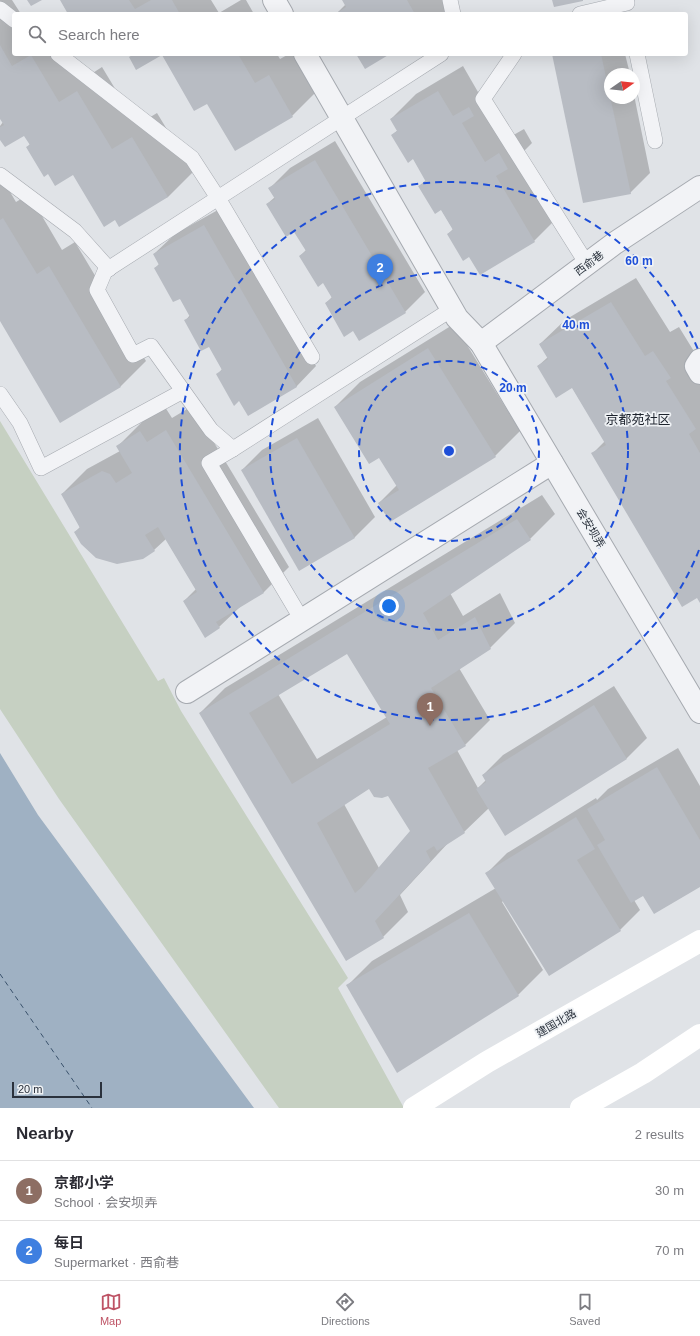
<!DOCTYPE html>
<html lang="en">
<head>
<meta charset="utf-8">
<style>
	body { margin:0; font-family:Arial,"Noto Sans SC",sans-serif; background:#f2f2f3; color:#2b2b33 }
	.compass { position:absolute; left:604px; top:68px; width:36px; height:36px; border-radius:50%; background:#fff; box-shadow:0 4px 16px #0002; rotate:76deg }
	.scale { position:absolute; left:12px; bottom:10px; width:90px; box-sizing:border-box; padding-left:4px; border:2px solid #2a313c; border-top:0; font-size:11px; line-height:14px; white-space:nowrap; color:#2a313c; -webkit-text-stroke:3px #eff2f5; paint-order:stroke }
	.you { position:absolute; left:389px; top:606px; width:14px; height:14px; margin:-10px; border:3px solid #fff; border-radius:50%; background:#1a73e8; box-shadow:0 0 0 6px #1a73e833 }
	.badge { display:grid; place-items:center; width:26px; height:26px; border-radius:50%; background:#be5365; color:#fff; font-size:13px; font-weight:700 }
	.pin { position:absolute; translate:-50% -33px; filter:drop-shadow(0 1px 2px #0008) }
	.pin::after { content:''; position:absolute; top:21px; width:14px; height:12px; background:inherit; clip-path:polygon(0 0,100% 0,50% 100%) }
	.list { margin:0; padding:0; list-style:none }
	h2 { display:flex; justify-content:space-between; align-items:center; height:52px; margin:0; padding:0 16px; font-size:17px }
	h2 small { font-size:13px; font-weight:400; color:#7c7c81 }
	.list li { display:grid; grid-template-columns:26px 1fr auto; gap:12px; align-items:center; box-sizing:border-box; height:60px; padding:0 16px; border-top:1px solid #e1e1e2 }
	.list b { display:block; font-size:15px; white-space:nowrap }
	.list p { margin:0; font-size:13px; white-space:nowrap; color:#7c7c81 }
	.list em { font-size:13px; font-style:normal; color:#7c7c81 }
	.icon { flex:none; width:22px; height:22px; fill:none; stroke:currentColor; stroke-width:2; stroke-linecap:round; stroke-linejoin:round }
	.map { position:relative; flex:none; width:700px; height:1108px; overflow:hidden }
	.search { position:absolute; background:#fff; box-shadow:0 4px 16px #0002; left:12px; right:12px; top:12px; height:44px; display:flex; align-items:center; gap:10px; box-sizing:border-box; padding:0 14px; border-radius:4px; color:#7c7c81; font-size:15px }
	.sheet { height:172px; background:#fff }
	nav { display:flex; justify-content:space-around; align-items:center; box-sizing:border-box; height:56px; border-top:1px solid #e1e1e2; background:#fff; font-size:11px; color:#7c7c81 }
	nav a { display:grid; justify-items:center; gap:2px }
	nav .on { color:#be5365 }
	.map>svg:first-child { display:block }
	.green { fill:#c6d0c2 }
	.water { fill:#9fb1c3 }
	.shadow { fill:#0003; fill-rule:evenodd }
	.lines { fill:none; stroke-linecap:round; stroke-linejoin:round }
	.ferry { stroke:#39516b; stroke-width:1; stroke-dasharray:5 4; stroke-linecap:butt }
	.building { fill:#b8bcc3; fill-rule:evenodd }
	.lane-casing { stroke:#a6aab0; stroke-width:16 }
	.street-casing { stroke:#a6aab0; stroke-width:24 }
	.lane { stroke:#f2f3f6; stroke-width:15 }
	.street { stroke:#f2f3f6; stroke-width:22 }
	.secondary { stroke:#fff; stroke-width:22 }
	.ring { fill:none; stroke:#1d4ed8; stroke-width:2; stroke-dasharray:7 5 }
	.labels { text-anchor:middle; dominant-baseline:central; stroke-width:3.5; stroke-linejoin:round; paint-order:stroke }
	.street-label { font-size:11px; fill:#2a313c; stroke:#eff2f5 }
	.quarter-label { font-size:13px; fill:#1d232d; stroke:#eff2f5 }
	.centre { fill:#1d4ed8; stroke:#eff2f5; stroke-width:2 }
	.ring-label { font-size:12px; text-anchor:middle; font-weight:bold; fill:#1d4ed8; stroke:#eff2f5; stroke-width:3.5; stroke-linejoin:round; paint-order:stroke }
</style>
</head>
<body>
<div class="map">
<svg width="700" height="1108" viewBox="0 0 700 1108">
	<rect width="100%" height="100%" fill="#e0e3e7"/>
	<!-- green -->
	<polygon class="green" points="0,421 158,681 164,678 181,711 348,978 338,988 404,1108 279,1108 59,799 0,709"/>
	<!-- water -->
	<polygon class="water" points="0,753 38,815 254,1108 0,1108"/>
	<!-- shadow -->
	<g class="shadow">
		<polygon points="0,0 12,0 21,14 14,14 14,54 70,54 85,78 102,67 137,125 157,113 193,172 168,197 115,219 73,174 49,173 27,147 30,144 25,134 0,138 0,126 3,122 0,117"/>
		<polygon points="61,0 211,0 219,13 241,0 246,0 254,14 69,14"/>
		<polygon points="343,0 446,0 450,7 443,14 336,14 346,4"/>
		<polygon points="163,54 277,54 280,59 289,54 296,54 317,91 292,116 208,102"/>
		<polygon points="553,54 625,54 630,74 610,74 610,98 634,98 634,95 650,173 630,193"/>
		<polygon points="463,66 478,92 494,82 498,91 489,100 510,137 524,129 532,143 522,153 559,216 534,241 469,255 448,234 453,229 441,209 419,186 426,180 413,158 392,135 398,130 391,119 416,94"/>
		<polygon points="335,141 425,292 405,312 354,330 326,303 332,297 324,282 300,256 306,250 295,230 267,204 275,197 270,188 290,168"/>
		<polygon points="0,175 16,202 29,194 62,250 75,242 146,361 121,386 61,421 0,319"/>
		<polygon points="225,206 316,366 296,387 239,400 218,374 222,369 209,345 185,321 190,315 180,298 155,268 160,263 154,254 175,234"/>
		<polygon points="636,278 670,332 679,327 695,353 700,371 700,601 593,453 605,441 572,387 538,366 548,357 540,344 565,320"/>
		<polygon points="454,324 520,431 495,456 379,503 397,485 380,456 335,407 360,382"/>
		<polygon points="192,406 289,567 264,592 241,606 219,627 184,601 196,589 166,539 154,550 75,532 80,527 62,494 87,469 120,451 117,447 142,422 165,407 172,418"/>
		<polygon points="318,418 375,517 355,537 299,569 242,470 262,450"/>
		<path d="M542,495L555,514L530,539L450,593L463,616L500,593L515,623L490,648L459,668L490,720L465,745L457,750L478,788L486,780L483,775L503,755L614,686L647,738L627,758L489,808L464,832L449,842L400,895L408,912L383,937L200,713L225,688ZM347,652L387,717L317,759L278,694ZM369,788L389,794L411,831L379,868L344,804Z"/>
		<polygon points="678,748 700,786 700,886 644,894 634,900 640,910 620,930 503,901 502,902 543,970 518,995 347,986 372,961 496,888 487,873 507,853 596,798 597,800 608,789"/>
	</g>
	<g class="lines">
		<!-- ferry -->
		<polyline class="ferry" points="0,974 92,1108"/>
	</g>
	<!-- building -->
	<g class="building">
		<polygon points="27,0 42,0 31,6"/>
		<polygon points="60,0 129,0 135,9 151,0 172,0 180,14 68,14"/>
		<polygon points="342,0 407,0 415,14 335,14 346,7"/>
		<polygon points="552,0 583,0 583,1 554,7"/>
		<polygon points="0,45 12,66 31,55 59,102 77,91 112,149 132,137 168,197 119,227 115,220 104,227 73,175 55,186 48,174 44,177 26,147 30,145 24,136 5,147 0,140 0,127 4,125 0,119"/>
		<polygon points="134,54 238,54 255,83 269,75 293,117 235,151 207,104 194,111 162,55 136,70 129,57"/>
		<polygon points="356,54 390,54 365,69"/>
		<polygon points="552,54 601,54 631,194 583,203"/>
		<polygon points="438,91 453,116 469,107 474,116 462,123 485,162 499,153 508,169 496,176 535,242 480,275 469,257 463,261 447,234 453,230 441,210 435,214 418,186 426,182 413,159 408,163 391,135 397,131 390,119"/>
		<polygon points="315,160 406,313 359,341 353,331 344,337 325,303 332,298 323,283 318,287 299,256 306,251 294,232 286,237 266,204 275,199 268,188"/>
		<polygon points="3,218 37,274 49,266 121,387 60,423 0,321 0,220"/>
		<polygon points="204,225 297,387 248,416 239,401 234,406 216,374 222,370 209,347 201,351 184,320 190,317 180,299 173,302 154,268 159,265 153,254"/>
		<polygon points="611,302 645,356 653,351 671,378 666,381 696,429 689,434 700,453 700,603 697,598 682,607 591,453 606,445 572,388 556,398 537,366 548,359 539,344"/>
		<polygon points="428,348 496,457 390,522 378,503 399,490 379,458 369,464 334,407"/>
		<polygon points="166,430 264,593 216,622 220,628 205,638 183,601 197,592 158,527 145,535 155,551 143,559 117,564 96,558 81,544 74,532 80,528 61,494 102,471 110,474 116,483 132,473 116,446 140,431 147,442"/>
		<polygon points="297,438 355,538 299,571 241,470"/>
		<path d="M517,519L531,540L423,613L438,640L475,617L491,649L431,688L466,746L428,768L465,833L437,851L434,846L426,851L431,861L375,921L384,938L346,961L199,713ZM347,654L390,724L292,784L249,713ZM369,789L374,797L382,798L388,796L410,831L361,888L355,893L317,823Z"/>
		<polygon points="594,705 627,759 505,836 476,789 486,782 482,775"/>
		<polygon points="657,767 700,840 700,887 654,914 643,896 631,903 597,845 605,840 587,809"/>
		<polygon points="576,817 595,849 577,860 621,931 549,976 485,873"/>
		<polygon points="469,913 519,996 397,1073 346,985"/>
	</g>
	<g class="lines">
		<defs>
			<g id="lane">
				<polyline points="450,0 453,14"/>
				<polyline points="0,9 14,20"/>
				<polyline points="580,14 627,3"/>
				<polyline points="58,54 192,158 218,198 312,357"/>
				<polyline points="514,54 483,99 587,264"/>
				<polyline points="637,54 655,141"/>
				<polyline points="0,175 75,231 109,269"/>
				<polyline points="0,394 20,423 41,468 183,391"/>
				<polyline points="233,449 211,430 151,346 133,355 97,290 105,271 441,54"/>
				<polyline points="302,620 209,463 233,449 452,309"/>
			</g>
			<g id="street">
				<polyline points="274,0 282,14"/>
				<polyline points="305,54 457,318 481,343 700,712"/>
				<polyline points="481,343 615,243 700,187"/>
				<polyline points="700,360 696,366 700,373"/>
				<polyline points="187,692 552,463"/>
			</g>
		</defs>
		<!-- lane casing -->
		<use href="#lane" class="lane-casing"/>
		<!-- street casing -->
		<use href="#street" class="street-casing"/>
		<!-- lane -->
		<use href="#lane" class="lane"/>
		<!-- street -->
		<use href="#street" class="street"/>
		<!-- secondary -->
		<g class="secondary">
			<polyline points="414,1108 487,1062 700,941"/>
			<polyline points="581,1108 643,1073 700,1035"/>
		</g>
	</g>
	<!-- distance rings -->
	<g class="ring">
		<circle cx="449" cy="451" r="90"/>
		<circle cx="449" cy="451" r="179"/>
		<path d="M699 550A269 269 0 1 1 699 352"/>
	</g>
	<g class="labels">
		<!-- street labels -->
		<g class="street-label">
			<text transform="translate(589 263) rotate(-37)">西俞巷</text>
			<text transform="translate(591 528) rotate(59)">会安坝弄</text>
			<text transform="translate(556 1023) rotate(-30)">建国北路</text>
		</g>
		<!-- quarter labels -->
		<g class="quarter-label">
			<text x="638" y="419">京都苑社区</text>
		</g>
	</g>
	<circle cx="449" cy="451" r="6" class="centre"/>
	<g class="ring-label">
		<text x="639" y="265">60 m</text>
		<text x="576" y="329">40 m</text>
		<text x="513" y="392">20 m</text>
	</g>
</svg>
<svg class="compass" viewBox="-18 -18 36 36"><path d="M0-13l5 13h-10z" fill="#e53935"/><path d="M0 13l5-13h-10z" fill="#7c7c81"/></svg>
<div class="scale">20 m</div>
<div class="you"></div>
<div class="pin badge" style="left:430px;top:726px;background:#8d6e63">1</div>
<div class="pin badge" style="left:380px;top:287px;background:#3f7fe0">2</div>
<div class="search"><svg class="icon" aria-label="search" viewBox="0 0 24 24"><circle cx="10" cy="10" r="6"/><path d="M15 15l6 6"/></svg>Search here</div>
</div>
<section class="sheet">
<h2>Nearby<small>2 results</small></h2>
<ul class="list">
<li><span class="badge" style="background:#8d6e63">1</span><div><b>京都小学</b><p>School · 会安坝弄</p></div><em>30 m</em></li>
<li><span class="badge" style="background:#3f7fe0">2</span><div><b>每日</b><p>Supermarket · 西俞巷</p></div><em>70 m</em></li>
</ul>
</section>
<nav>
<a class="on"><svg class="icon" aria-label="map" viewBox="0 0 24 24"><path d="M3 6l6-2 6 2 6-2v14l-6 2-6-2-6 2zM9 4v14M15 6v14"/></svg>Map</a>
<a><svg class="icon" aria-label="directions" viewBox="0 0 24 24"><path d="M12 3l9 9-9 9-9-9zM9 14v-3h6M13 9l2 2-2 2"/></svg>Directions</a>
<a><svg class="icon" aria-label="saved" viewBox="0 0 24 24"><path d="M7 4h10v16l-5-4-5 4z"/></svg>Saved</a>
</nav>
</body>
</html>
